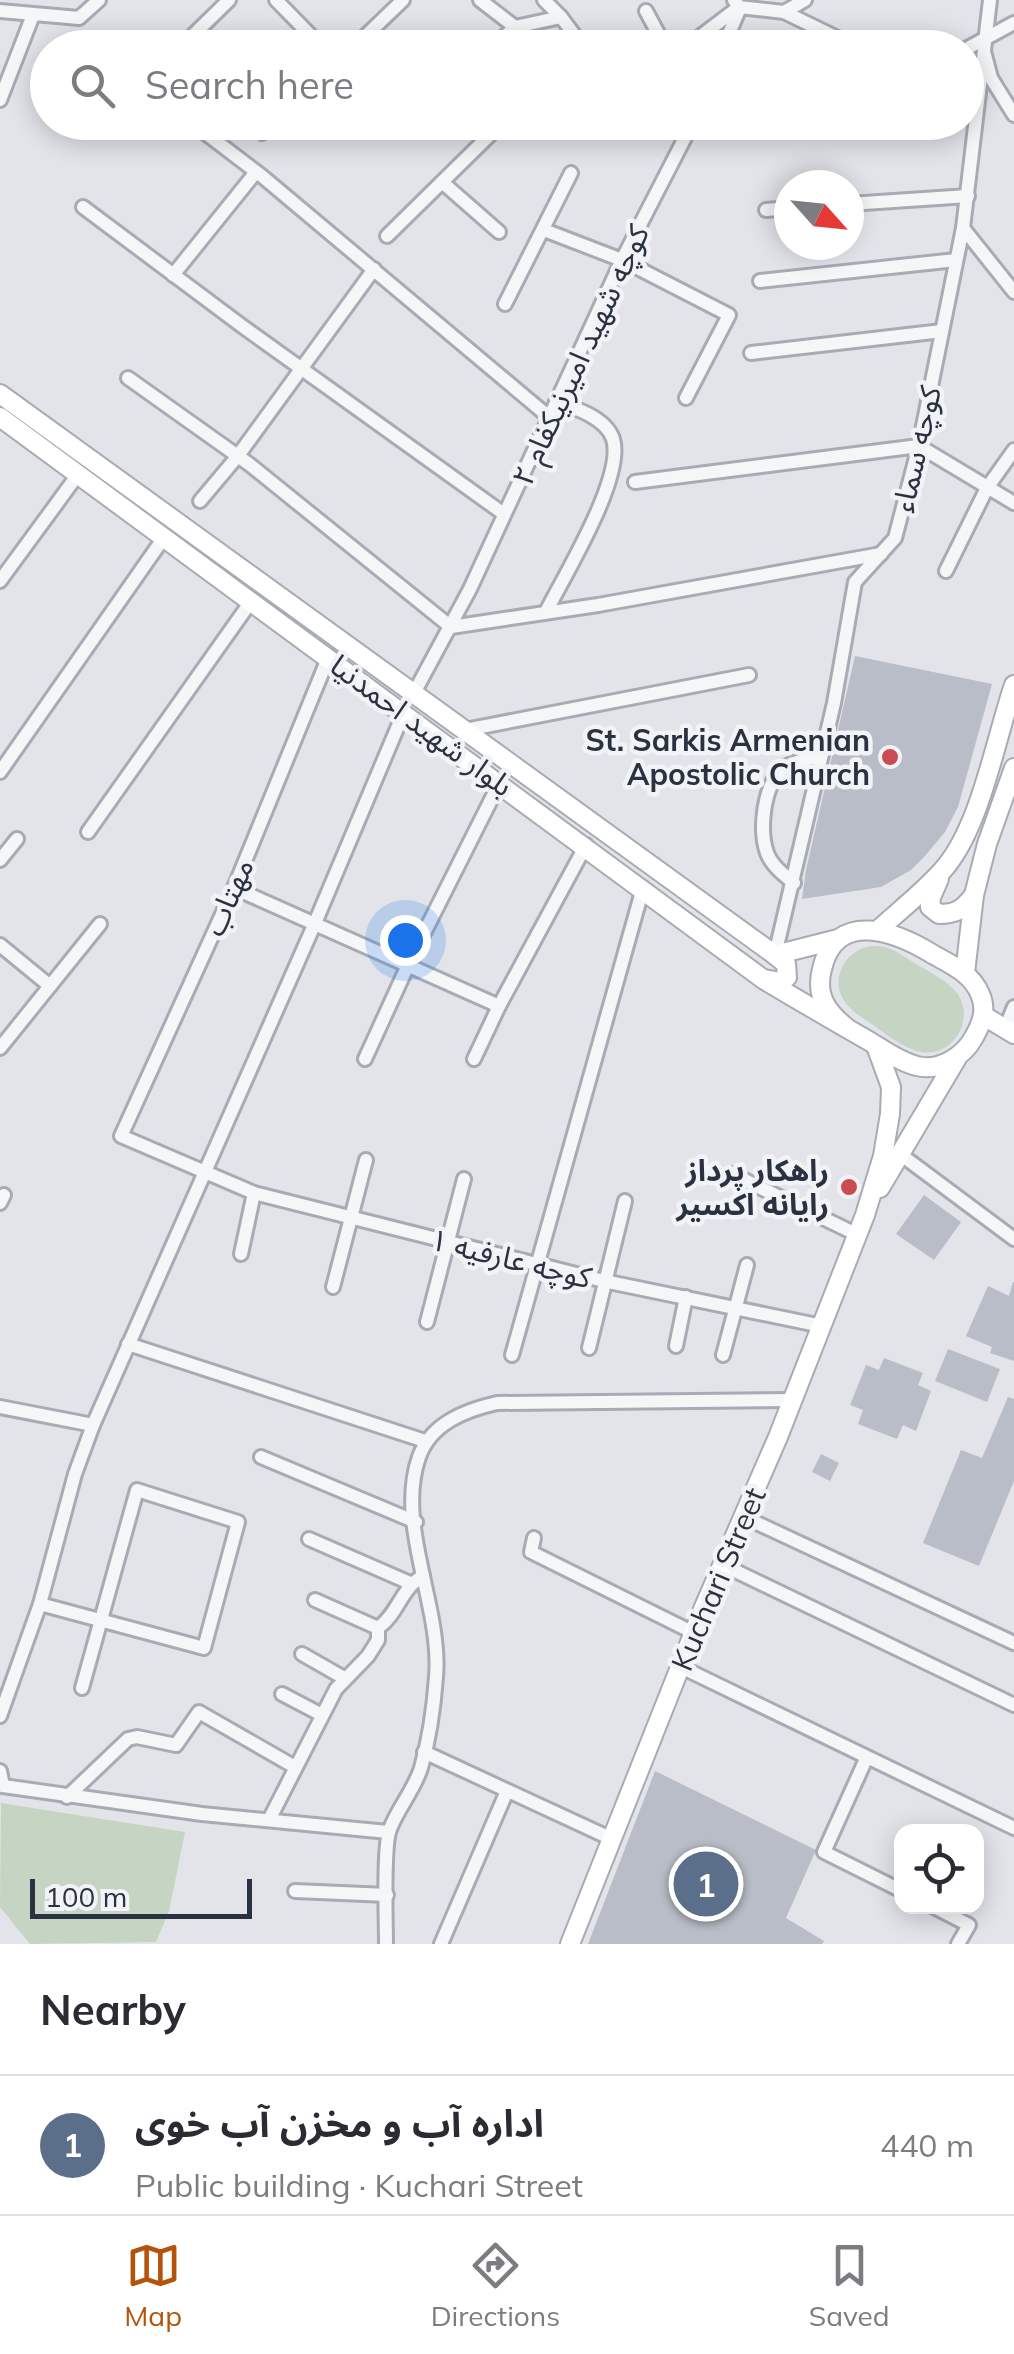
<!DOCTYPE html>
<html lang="en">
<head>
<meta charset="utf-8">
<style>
	body { margin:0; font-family:Mulish,"Noto Sans Arabic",sans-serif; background:#f7f7f7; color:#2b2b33 }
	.controls { position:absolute; right:30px; bottom:30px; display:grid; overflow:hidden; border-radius:20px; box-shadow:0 5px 25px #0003 }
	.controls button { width:90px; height:90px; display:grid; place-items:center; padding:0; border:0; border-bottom:2px solid #e1e1e2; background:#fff; color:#2b2b33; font:50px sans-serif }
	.compass { position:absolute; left:774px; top:170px; width:90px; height:90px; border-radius:50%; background:#fff; box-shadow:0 5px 25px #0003; rotate:117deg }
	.scale { position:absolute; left:30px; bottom:25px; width:222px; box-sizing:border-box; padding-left:10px; border:5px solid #2a3141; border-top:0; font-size:28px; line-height:35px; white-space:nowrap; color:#2a3141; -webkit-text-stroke:8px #f2f3f7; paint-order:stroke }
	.you { position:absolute; left:405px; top:940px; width:35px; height:35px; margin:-25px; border:8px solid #fff; border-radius:50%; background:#1a73e8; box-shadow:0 0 0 15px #1a73e833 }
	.badge { display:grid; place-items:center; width:65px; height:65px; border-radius:50%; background:#b45309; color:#fff; font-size:32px; font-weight:700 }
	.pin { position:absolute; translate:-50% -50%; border:5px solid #fff; box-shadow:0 2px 10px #0006 }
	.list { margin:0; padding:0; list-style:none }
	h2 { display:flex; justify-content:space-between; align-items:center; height:130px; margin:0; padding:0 40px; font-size:42px }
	h2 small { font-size:32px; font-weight:400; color:#7c7c81 }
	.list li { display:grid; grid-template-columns:65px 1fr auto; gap:30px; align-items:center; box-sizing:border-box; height:140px; padding:0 40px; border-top:2px solid #e1e1e2 }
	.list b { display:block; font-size:38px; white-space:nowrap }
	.list p { margin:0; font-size:32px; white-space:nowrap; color:#7c7c81 }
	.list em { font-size:32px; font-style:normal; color:#7c7c81 }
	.icon { flex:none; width:55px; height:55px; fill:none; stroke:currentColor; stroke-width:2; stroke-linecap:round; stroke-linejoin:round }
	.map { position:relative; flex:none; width:1014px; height:1944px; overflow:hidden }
	.search { position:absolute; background:#fff; box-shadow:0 5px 25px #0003; left:30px; right:30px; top:30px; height:110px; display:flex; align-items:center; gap:25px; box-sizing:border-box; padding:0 35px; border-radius:55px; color:#7c7c81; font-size:38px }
	.sheet { height:270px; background:#fff }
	nav { display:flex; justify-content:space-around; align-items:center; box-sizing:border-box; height:140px; border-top:2px solid #e1e1e2; background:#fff; font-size:28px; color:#7c7c81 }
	nav a { display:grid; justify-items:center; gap:5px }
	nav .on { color:#b45309 }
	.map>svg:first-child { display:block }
	.green { fill:#c6d4c3 }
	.building { fill:#b9bdc7 }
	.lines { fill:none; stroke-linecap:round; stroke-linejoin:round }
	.minor-casing { stroke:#a7abb4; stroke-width:18 }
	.secondary-casing { stroke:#a7abb4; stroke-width:22 }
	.minor { stroke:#f5f6f8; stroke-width:12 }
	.secondary { stroke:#fff; stroke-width:18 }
	.poi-dot { fill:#cb4b52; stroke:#f2f3f7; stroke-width:4 }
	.labels { text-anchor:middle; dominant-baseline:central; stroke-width:9; stroke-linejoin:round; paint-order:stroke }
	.street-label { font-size:30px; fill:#2a3141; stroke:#f2f3f7 }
	.poi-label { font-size:30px; font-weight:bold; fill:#2a3141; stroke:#f2f3f7; text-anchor:end }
</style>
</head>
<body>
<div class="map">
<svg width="1014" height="1944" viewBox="0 0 1014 1944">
	<rect width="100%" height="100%" fill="#e2e4ea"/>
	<!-- green -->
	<g class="green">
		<path d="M871,946C888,945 899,953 913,962C927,971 947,980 957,993C977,1021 950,1061 917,1051C900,1046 885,1033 870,1023C853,1012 835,999 839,976C843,959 855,949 871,946Z"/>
		<polygon points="1,1803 185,1832 169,1911 156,1942 30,1944 0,1907"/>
	</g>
	<!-- building -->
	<g class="building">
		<polygon points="855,656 992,684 958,807 945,832 924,857 911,870 881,887 802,899 806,870"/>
		<polygon points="924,1195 961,1222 934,1260 896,1234"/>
		<polygon points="1013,1282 1014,1282 1014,1361 990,1353 992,1347 966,1336 988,1286 1009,1296"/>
		<polygon points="948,1349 1000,1369 987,1402 935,1381"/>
		<polygon points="884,1358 923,1373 918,1385 931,1391 916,1431 903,1425 897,1439 858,1424 863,1410 850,1405 866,1365 879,1370"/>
		<polygon points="1008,1397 1014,1399 1014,1481 979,1566 923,1543 961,1450 982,1458"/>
		<polygon points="821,1454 839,1463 830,1481 812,1472"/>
		<polygon points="655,1771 816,1850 786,1918 824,1941 822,1944 588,1944"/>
	</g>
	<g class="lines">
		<defs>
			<g id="minor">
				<polyline points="276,0 323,48"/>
				<polyline points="480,0 515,27 561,17 584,48"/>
				<polyline points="544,0 561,17"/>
				<polyline points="734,0 739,7 784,12 858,48"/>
				<polyline points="0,11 79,18 99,0"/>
				<polyline points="646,11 666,48"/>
				<polyline points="784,12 805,0"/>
				<polyline points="180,48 229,0"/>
				<polyline points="353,48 403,0"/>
				<polyline points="492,48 515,27"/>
				<polyline points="685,48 739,7"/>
				<polyline points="723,48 739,10"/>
				<polyline points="966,49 1014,23"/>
				<polyline points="985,55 991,78 1014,115"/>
				<polyline points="0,100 33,15"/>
				<polyline points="191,122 263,177 549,417"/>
				<polyline points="262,133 273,122"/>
				<polyline points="442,182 499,232"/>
				<polyline points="849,204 968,196"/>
				<polyline points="83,207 242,326 504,514"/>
				<polyline points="766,210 789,208"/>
				<polyline points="963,228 1014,292"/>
				<polyline points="544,230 622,260 729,315 686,398"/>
				<polyline points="387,236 503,122"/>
				<polyline points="173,275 256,172"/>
				<polyline points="760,281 956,260"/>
				<polyline points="505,304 571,173"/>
				<polyline points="751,353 942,331"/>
				<polyline points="128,378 249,464 451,627 598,605 881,554"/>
				<polyline points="635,482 919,446 1014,503"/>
				<polyline points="200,501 237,457 374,269"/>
				<polyline points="946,571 987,488 1014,450"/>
				<polyline points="0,581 79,473"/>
				<path d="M546,612C564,576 625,477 613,439C606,418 576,408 556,402"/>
				<polyline points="329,656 234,888 121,1136 254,1193 604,1281 822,1326"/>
				<polyline points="414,693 470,589 622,260 693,122"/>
				<polyline points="465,730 749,675"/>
				<polyline points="0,772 165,536"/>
				<polyline points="88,832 252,600"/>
				<polyline points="0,860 17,839"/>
				<path d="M794,883C784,875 772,866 767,853C759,830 763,785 783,769C793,761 809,759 821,756"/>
				<polyline points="234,888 499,1006"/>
				<polyline points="0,945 50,986"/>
				<polyline points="775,955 834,703 855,582 895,538 919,446 963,228 990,0"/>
				<polyline points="1005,1029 1014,1007"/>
				<polyline points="0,1048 100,924"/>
				<polyline points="365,1059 408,965 500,782"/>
				<polyline points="474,1059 499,1006 586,845"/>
				<polyline points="900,1154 1014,1239"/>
				<polyline points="732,1174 858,1235"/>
				<polyline points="0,1203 4,1195"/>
				<polyline points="241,1254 254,1193"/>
				<polyline points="333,1287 366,1160"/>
				<polyline points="427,1322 464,1179"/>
				<polyline points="128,1344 425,1441"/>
				<polyline points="676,1346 686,1297"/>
				<polyline points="589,1348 625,1201"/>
				<polyline points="512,1355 643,888"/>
				<polyline points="723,1355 747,1265"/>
				<polyline points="0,1407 93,1425"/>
				<polyline points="261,1457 416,1522"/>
				<polyline points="744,1517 1014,1643"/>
				<polyline points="534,1538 531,1552 694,1633"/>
				<polyline points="309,1539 410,1583"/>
				<polyline points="723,1565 1014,1705"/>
				<polyline points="315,1600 378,1628"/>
				<polyline points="40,1604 204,1648 238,1522 137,1490 82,1688"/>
				<polyline points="302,1654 344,1678"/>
				<polyline points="681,1667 1014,1828"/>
				<polyline points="282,1694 322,1715"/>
				<polyline points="0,1716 40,1604 75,1474 93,1425 315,923 404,712"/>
				<polyline points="424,1752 612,1839"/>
				<polyline points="866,1759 824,1852 902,1891"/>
				<polyline points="0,1771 3,1786"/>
				<polyline points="3,1786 202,1814 388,1832"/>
				<polyline points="67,1797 128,1739 137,1737 176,1745 199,1712 295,1767"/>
				<path d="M270,1818L336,1689L368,1656L378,1640V1628C398,1614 401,1588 423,1576"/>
				<polyline points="295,1891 387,1895"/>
				<polyline points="932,1906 969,1925 958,1944"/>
				<path d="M386,1944C386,1921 383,1846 390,1829C398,1808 414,1790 421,1768C429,1740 434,1705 436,1677C442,1606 395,1525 419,1457C431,1423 466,1410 497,1403L793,1400"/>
				<polyline points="441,1944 507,1791"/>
			</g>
			<g id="secondary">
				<polyline points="0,394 775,955 838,939"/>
				<path d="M0,417L763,979C798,1000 834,1021 869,1041C884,1050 900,1062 917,1066C939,1072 964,1056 974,1037C982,1023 987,1009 980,994C972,974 952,965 934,955C897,932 836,908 822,969C815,996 827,1012 847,1028"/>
				<path d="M939,879L931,897L930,907L939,914C957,914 963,909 974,895"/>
				<path d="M878,930C899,911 922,893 941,872C980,831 995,740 1014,685"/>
				<polyline points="965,973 974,895 987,844 1014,768"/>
				<polyline points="764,979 781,982 787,977 786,964 775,955"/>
				<polyline points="984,1016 1014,1034"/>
				<polyline points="880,1188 957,1058"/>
				<polyline points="570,1944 704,1607 778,1437 865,1215 883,1156 890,1114 891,1087 876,1046"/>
			</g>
		</defs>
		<!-- minor casing -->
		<use href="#minor" class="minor-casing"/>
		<!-- secondary casing -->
		<use href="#secondary" class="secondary-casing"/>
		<!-- minor -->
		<use href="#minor" class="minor"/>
		<!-- secondary -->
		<use href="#secondary" class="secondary"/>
	</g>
	<!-- markers -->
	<g class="poi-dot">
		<circle cx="890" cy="757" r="10"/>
		<circle cx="849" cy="1187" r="10"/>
	</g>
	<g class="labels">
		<!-- street labels -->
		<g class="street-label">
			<text transform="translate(580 355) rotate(-65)">کوچه شهید امیرنیکفام ۲</text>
			<text transform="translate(916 449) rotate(-77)">کوچه سماء</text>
			<text transform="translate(422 725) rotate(36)">بلوار شهید احمدنیا</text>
			<text transform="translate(228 897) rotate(-66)">مهتاب</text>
			<text transform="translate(511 1258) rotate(14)">کوچه عارفیه ۱</text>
			<text transform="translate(718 1579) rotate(-67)">Kuchari Street</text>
		</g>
		<!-- poi labels -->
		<g class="poi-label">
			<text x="870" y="740">St. Sarkis Armenian<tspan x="870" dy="34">Apostolic Church</tspan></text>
			<text x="829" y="1170">راهکار پرداز<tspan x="829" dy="34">رایانه اکسیر</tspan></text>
		</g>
	</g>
</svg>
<div class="controls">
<button><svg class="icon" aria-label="locate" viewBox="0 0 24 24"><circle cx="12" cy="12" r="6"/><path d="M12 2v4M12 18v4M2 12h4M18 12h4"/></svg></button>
</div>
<svg class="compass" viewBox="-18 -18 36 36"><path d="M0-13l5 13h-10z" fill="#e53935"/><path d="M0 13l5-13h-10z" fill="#7c7c81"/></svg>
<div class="scale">100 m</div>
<div class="you"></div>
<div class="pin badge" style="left:706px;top:1884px;background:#5c6f8a">1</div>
<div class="search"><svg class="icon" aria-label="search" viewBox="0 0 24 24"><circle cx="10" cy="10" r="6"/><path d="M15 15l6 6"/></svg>Search here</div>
</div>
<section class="sheet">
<h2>Nearby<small></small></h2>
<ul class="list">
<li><span class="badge" style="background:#5c6f8a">1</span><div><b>اداره آب و مخزن آب خوی</b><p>Public building · Kuchari Street</p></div><em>440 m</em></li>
</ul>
</section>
<nav>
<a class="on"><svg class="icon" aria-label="map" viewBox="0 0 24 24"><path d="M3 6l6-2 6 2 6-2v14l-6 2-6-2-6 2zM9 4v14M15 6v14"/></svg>Map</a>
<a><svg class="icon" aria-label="directions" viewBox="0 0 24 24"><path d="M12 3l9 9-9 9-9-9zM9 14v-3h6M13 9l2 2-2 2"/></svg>Directions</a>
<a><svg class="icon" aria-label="saved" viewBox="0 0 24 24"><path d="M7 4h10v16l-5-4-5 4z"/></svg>Saved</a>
</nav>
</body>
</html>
